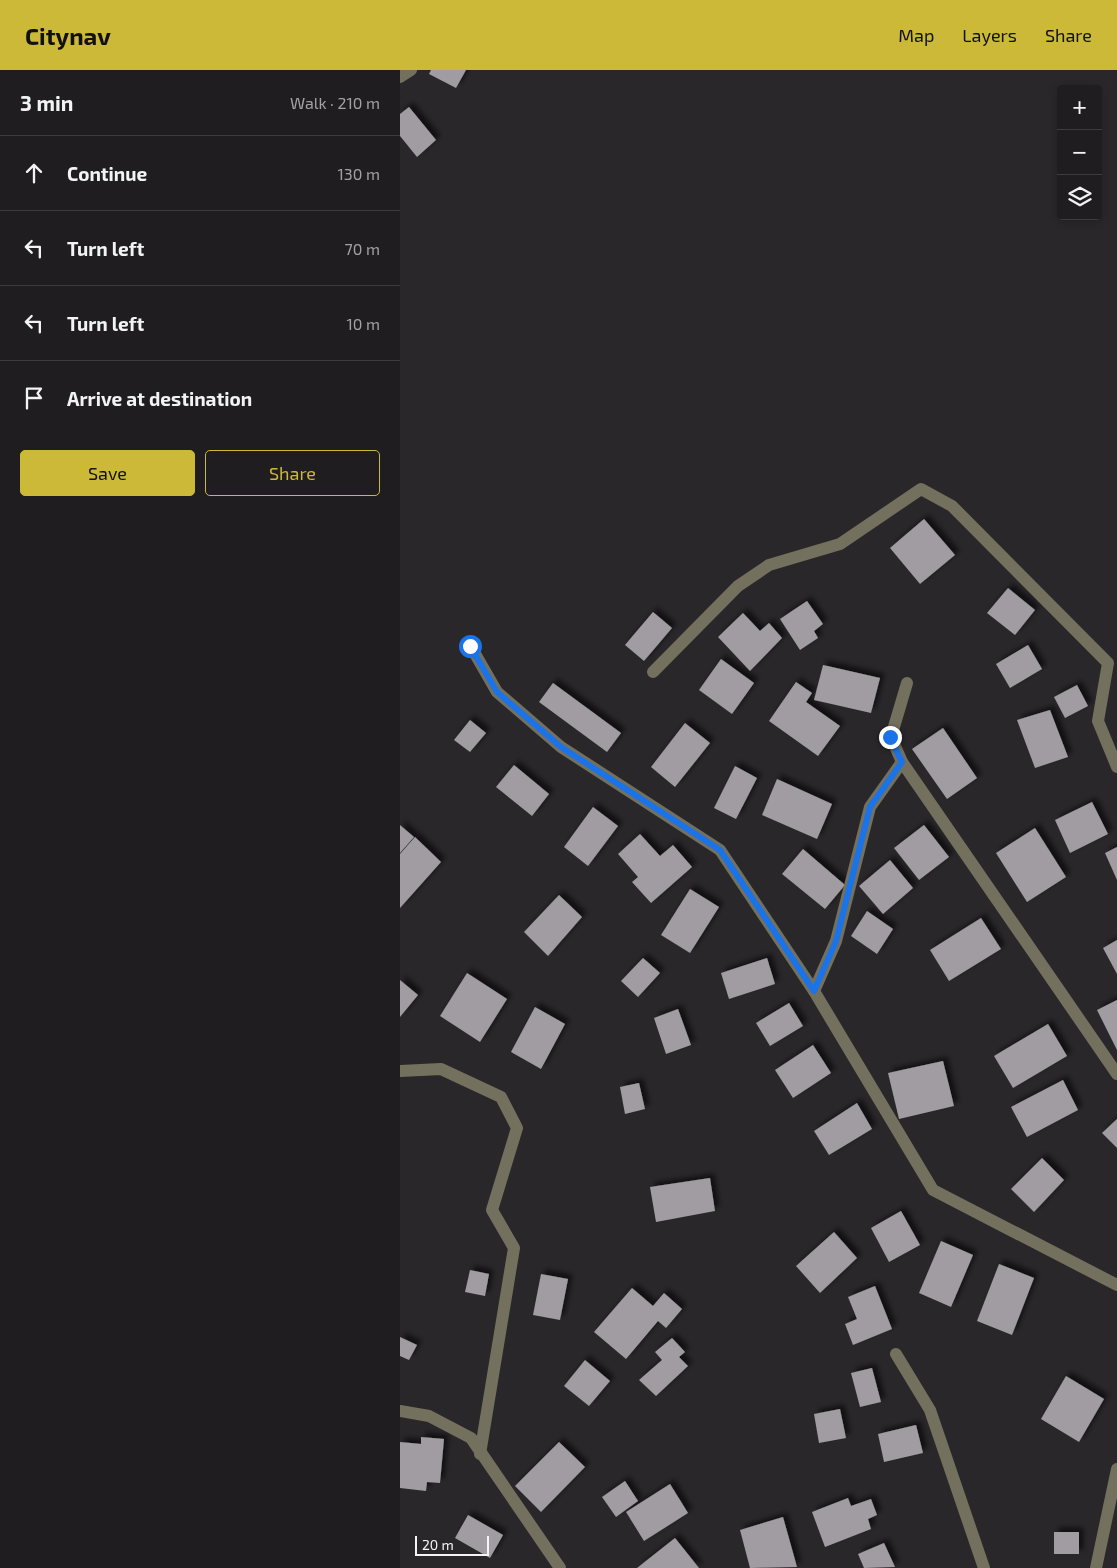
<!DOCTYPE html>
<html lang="en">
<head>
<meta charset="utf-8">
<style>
	body { margin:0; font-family:"Exo 2",sans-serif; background:#282629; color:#f1f3f6 }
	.controls { position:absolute; right:15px; top:15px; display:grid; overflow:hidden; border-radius:5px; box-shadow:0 2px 8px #0003 }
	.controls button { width:45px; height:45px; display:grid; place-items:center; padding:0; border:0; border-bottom:1px solid #3d3b3e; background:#201d20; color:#f1f3f6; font:25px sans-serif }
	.scale { position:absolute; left:15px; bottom:12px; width:74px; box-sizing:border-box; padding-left:5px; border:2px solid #f5f3f6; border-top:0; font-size:14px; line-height:18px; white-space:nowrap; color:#f5f3f6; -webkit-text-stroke:4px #2a272b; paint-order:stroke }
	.stop { position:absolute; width:15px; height:15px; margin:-11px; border:4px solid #1a73e8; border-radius:50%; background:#fff }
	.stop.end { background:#1a73e8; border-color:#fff; box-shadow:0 1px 5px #0008 }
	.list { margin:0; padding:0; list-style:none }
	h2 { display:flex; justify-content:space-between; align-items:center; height:65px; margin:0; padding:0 20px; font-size:21px }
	h2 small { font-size:16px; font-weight:400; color:#a2a2a5 }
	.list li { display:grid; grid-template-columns:32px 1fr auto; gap:15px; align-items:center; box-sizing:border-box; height:75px; padding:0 20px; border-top:1px solid #3d3b3e }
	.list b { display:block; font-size:19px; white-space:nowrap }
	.list em { font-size:16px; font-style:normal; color:#a2a2a5 }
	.actions { display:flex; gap:10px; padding:15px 20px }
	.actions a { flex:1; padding:11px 0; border:1px solid #ccb938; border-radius:5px; text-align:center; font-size:18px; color:#ccb938 }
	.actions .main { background:#ccb938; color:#111 }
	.icon { flex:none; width:28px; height:28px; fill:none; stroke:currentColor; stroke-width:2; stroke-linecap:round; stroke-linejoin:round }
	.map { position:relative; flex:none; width:717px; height:1498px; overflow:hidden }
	header { display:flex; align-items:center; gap:30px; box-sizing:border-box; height:70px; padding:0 25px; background:#ccb938; color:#111 }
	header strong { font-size:24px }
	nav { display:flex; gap:28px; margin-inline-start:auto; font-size:18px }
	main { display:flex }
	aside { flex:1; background:#201d20 }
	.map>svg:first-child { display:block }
	.building { fill:#a09ca1; filter:url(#shadow) }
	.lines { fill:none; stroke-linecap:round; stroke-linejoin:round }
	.minor { stroke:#73705e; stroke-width:12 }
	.route { stroke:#1a73e8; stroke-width:6 }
</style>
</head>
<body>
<header>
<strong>Citynav</strong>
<nav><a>Map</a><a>Layers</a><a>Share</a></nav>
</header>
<main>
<aside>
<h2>3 min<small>Walk · 210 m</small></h2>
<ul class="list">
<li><svg class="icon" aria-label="ahead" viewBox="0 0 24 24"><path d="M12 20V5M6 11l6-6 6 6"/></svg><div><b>Continue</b></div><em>130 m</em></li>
<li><svg class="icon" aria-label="left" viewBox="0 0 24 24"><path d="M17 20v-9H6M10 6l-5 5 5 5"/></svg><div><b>Turn left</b></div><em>70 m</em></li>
<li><svg class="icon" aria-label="left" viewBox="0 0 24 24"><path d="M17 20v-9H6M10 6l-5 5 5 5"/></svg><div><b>Turn left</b></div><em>10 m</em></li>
<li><svg class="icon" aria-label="arrive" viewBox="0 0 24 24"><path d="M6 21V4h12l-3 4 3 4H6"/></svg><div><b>Arrive at destination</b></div></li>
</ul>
<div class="actions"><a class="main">Save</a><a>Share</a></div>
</aside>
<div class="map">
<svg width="717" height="1498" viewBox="0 0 717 1498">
	<defs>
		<filter id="shadow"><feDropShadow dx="4.5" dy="-4.5" stdDeviation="2.5" flood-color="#0009"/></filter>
	</defs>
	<rect width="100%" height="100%" fill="#2a272b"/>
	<!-- building -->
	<g class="building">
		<polygon points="31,0 66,0 56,18 29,4"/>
		<polygon points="9,37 36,70 17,87 0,66 0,44"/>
		<polygon points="524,449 555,485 520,514 490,478"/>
		<polygon points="608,518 635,540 615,565 587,543"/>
		<polygon points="407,531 423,554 414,561 418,568 400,580 380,549"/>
		<polygon points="253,542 272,558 244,591 225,575"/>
		<polygon points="343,543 360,561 369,553 382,568 350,601 318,567"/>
		<polygon points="628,575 642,599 610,618 596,594"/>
		<polygon points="321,589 354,613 332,644 299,620"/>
		<polygon points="423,595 480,608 471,643 414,630"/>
		<polygon points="396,612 412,623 406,632 440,656 418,686 369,651"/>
		<polygon points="153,613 221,663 207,682 139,632"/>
		<polygon points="677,615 688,636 665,648 654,627"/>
		<polygon points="650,640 668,687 635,698 617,650"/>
		<polygon points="70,650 86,663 70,682 54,670"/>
		<polygon points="285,653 310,673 275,717 251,697"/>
		<polygon points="543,658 577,708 547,729 512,679"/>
		<polygon points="114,695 149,724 132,746 96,717"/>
		<polygon points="335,696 357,708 336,749 314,738"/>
		<polygon points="377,709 432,734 417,769 362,745"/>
		<polygon points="692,732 708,764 670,783 655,750"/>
		<polygon points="193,737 218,756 188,796 164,777"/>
		<polygon points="0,755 14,767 0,783"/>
		<polygon points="524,755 549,787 519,810 494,778"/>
		<polygon points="635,758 666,807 627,832 596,783"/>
		<polygon points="240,764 260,786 273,775 292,797 251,833 232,812 238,807 218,784"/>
		<polygon points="15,767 41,792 0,838 0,784"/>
		<polygon points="717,777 717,810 705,783"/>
		<polygon points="403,779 445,815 425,839 382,804"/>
		<polygon points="490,790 513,818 483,844 459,816"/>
		<polygon points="290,819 319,837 290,883 261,865"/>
		<polygon points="159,825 182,847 148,886 124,862"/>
		<polygon points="467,841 493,859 477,884 451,866"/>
		<polygon points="581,848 601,879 549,911 530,880"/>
		<polygon points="717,870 717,904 703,878"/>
		<polygon points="243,888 260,903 238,927 221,911"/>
		<polygon points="367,888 375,914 329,929 321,903"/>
		<polygon points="67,903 107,929 80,972 40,946"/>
		<polygon points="0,910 18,925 0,947"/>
		<polygon points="717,930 717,980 697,940"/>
		<polygon points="389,933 403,956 370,976 356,953"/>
		<polygon points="135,937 165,954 141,999 111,982"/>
		<polygon points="278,939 291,975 266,984 254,948"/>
		<polygon points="648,954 667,986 613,1018 594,986"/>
		<polygon points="413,975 431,1003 393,1028 375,1000"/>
		<polygon points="543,991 554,1036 499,1049 488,1003"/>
		<polygon points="663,1010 678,1040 627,1067 611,1037"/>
		<polygon points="239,1013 245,1039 225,1044 220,1017"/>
		<polygon points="457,1033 472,1059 429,1085 414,1061"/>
		<polygon points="717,1049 717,1078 702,1063"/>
		<polygon points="642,1088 664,1110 634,1142 611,1119"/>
		<polygon points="310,1108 315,1141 256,1152 250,1117"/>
		<polygon points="501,1141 520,1175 489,1192 471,1158"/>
		<polygon points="434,1162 457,1188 420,1223 396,1196"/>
		<polygon points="541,1171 573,1185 551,1237 519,1223"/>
		<polygon points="599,1194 634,1208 612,1265 577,1251"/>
		<polygon points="70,1200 89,1204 85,1226 65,1222"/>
		<polygon points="141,1204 168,1209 160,1250 133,1245"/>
		<polygon points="475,1216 492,1259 453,1275 445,1254 457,1249 448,1227"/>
		<polygon points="232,1218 253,1236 264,1223 282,1239 266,1258 258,1251 226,1289 194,1262"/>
		<polygon points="0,1267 17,1275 9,1290 0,1286"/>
		<polygon points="272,1268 285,1282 279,1287 288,1296 256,1326 239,1310 262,1290 255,1282"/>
		<polygon points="185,1290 210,1311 189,1336 164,1316"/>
		<polygon points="472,1298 481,1332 460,1337 451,1303"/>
		<polygon points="666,1306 704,1329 679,1372 641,1349"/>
		<polygon points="440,1339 446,1368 419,1373 414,1344"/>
		<polygon points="516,1355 523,1383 484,1392 478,1364"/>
		<polygon points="21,1367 44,1369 40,1413 27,1412 26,1421 0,1418 0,1372 21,1374"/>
		<polygon points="159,1372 185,1397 141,1442 115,1416"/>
		<polygon points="225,1411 238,1431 216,1447 202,1427"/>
		<polygon points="270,1414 288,1443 244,1471 226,1442"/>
		<polygon points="448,1428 451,1436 471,1429 477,1445 468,1449 471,1459 425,1477 412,1442"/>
		<polygon points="68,1445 103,1465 90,1488 55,1468"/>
		<polygon points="383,1447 397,1497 350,1498 340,1460"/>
		<rect x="654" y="1462" width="25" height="22"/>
		<polygon points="275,1468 299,1498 237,1498"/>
		<polygon points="484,1473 495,1497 464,1498 458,1484"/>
	</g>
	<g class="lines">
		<!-- minor -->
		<g class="minor">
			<polyline points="0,7 11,0"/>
			<polyline points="70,575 97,622 161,677 320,780 414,921 533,1120 717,1215"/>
			<polyline points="253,602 338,516 369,495 440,474 521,419 552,436 708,593 698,651 717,697"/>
			<polyline points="507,613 491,667 502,692 717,1004"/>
			<polyline points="414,921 436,871 470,737 502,692"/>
			<polyline points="0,1001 41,999 101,1027 117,1058 92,1140 114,1178 80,1384"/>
			<polyline points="496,1284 530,1340 584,1498"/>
			<polyline points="0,1341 29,1346 71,1368 160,1498"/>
			<polyline points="696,1498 717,1399"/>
		</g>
	</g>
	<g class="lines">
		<!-- route -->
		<polyline class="route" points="70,576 97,622 161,677 320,780 414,921 436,871 470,737 502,692 490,667"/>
	</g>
</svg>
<div class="controls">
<button>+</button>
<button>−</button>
<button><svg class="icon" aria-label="layers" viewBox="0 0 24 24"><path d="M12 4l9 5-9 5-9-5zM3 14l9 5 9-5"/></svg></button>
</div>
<div class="scale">20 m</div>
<div class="stop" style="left:70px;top:576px"></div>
<div class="stop end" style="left:490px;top:667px"></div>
</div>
</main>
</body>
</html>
